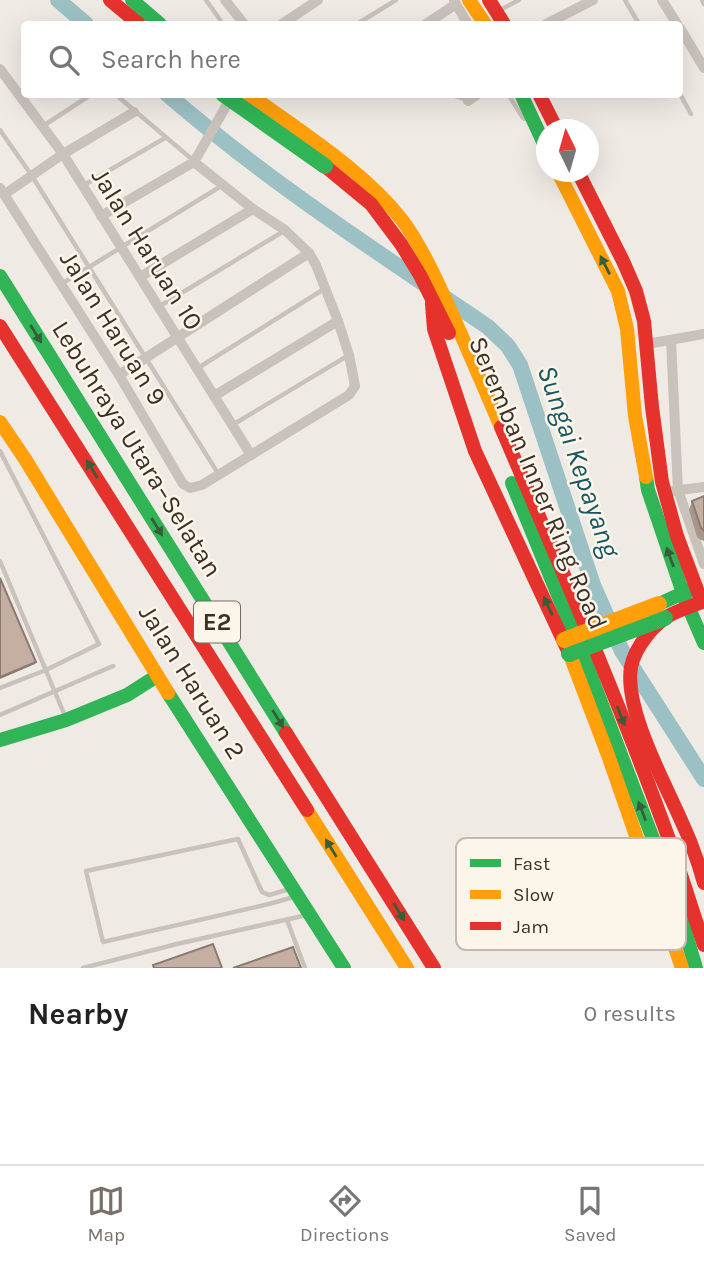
<!DOCTYPE html>
<html lang="en">
<head>
<meta charset="utf-8">
<style>
	body { margin:0; font-family:Karla,sans-serif; background:#f6f6f6; color:#222 }
	.compass { position:absolute; left:536px; top:119px; width:63px; height:63px; border-radius:50%; background:#fff; box-shadow:0 7px 28px #0002; rotate:355deg }
	.list { margin:0; padding:0; list-style:none }
	h2 { display:flex; justify-content:space-between; align-items:center; height:91px; margin:0; padding:0 28px; font-size:30px }
	h2 small { font-size:23px; font-weight:400; color:#767676 }
	.icon { flex:none; width:38px; height:38px; fill:none; stroke:currentColor; stroke-width:2; stroke-linecap:round; stroke-linejoin:round }
	.map { position:relative; flex:none; width:704px; height:968px; overflow:hidden }
	.search { position:absolute; background:#fff; box-shadow:0 7px 28px #0002; left:21px; right:21px; top:21px; height:77px; display:flex; align-items:center; gap:18px; box-sizing:border-box; padding:0 24px; border-radius:7px; color:#767676; font-size:26px }
	.sheet { height:196px; background:#fff }
	nav { display:flex; justify-content:space-around; align-items:center; box-sizing:border-box; height:98px; border-top:2px solid #e0e0e0; background:#fff; font-size:19px; color:#767676 }
	nav a { display:grid; justify-items:center; gap:4px }
	nav .on { color:#7a7069 }
	.map>svg:first-child { display:block }
	.lines { fill:none; stroke-linecap:round; stroke-linejoin:round }
	.river { stroke:#9cc1c4; stroke-width:16 }
	.lane { stroke:#c9c2bb; stroke-width:4.5 }
	.street { stroke:#c9c2bb; stroke-width:10 }
	.fast { stroke:#30b455; stroke-width:14 }
	.slow { stroke:#ff9f0a; stroke-width:14 }
	.jam { stroke:#e5322d; stroke-width:14 }
	.fast-bridge { stroke:#30b455; stroke-width:16 }
	.slow-bridge { stroke:#ff9f0a; stroke-width:16 }
	.wall { fill:#a9968b }
	.shaded-wall { fill:#8a7a71 }
	.building { fill:#c5afa2; stroke:#8a7a71; stroke-width:2 }
	.oneway { fill:#375e38 }
	.labels { text-anchor:middle; dominant-baseline:central; stroke-width:5; stroke-linejoin:round; paint-order:stroke }
	.shield { fill:#fcf5ea; stroke:#756a62; stroke-width:2 }
	.shield-label { font-size:24px; font-weight:bold; fill:#3b2f28 }
	.street-label { font-size:26px; fill:#3b2f28; stroke:#fcf5ea }
	.water-label { font-size:28px; font-style:italic; fill:#185762; stroke:#fcf5ea }
	.key { fill:#fcf5ea; stroke:#c2bab0; stroke-width:2 }
	.key-label { font-size:19px; fill:#3b2f28 }
</style>
</head>
<body>
<div class="map">
<svg width="704" height="968" viewBox="0 0 704 968">
	<rect width="100%" height="100%" fill="#efeae3"/>
	<g class="lines">
		<!-- river -->
		<g class="river">
			<polyline points="58,0 86,24"/>
			<path d="M167,94C266,180 379,253 488,327L508,346L520,365L593,585L622,651L704,779"/>
		</g>
		<!-- lane -->
		<g class="lane">
			<polyline points="206,0 223,24"/>
			<polyline points="625,0 639,24"/>
			<polyline points="702,0 704,4"/>
			<polyline points="498,11 519,0"/>
			<polyline points="357,24 396,0"/>
			<polyline points="115,94 194,161"/>
			<polyline points="449,94 468,100"/>
			<polyline points="508,94 523,118 529,120"/>
			<polyline points="680,94 691,114"/>
			<polyline points="43,126 92,94"/>
			<polyline points="0,130 32,176 219,475"/>
			<polyline points="84,185 165,138"/>
			<polyline points="63,283 223,185"/>
			<polyline points="160,306 284,231"/>
			<polyline points="198,368 324,289"/>
			<polyline points="234,424 349,355"/>
			<polyline points="0,451 99,644 46,670 0,688"/>
			<polyline points="0,561 65,716"/>
			<polyline points="0,715 113,666"/>
			<polyline points="290,889 269,895 262,892 238,839 86,871 103,942 269,904 294,897"/>
			<polyline points="287,920 305,968"/>
			<polyline points="83,968 177,944 307,915"/>
		</g>
		<!-- street -->
		<g class="street">
			<polyline points="225,0 244,24"/>
			<polyline points="662,0 677,24"/>
			<polyline points="454,1 468,24"/>
			<polyline points="282,24 318,0"/>
			<polyline points="426,24 456,4"/>
			<polyline points="546,24 593,0"/>
			<polyline points="680,28 704,68"/>
			<polyline points="0,69 63,154 251,455"/>
			<polyline points="468,101 478,94"/>
			<polyline points="0,188 119,375 183,484 190,488 202,485 349,395 355,386 349,355 338,321 316,265 309,253 285,230 253,209 194,162"/>
			<polyline points="5,194 63,154 134,112"/>
			<polyline points="101,216 194,162 233,94"/>
			<polyline points="140,277 253,209"/>
			<polyline points="671,340 678,490 704,564"/>
			<polyline points="647,344 704,334"/>
			<polyline points="119,375 309,253"/>
			<polyline points="214,396 338,321"/>
			<polyline points="672,491 704,487"/>
		</g>
		<!-- fast -->
		<g class="fast">
			<polyline points="132,0 160,24"/>
			<polyline points="521,94 546,148"/>
			<polyline points="0,276 286,733"/>
			<polyline points="646,477 648,490 685,599 704,643"/>
			<polyline points="512,483 588,668 674,894 696,968"/>
			<polyline points="659,604 696,587"/>
			<polyline points="168,693 344,968"/>
			<polyline points="0,740 66,720 127,695 157,676"/>
		</g>
		<!-- slow -->
		<g class="slow">
			<polyline points="469,0 485,24"/>
			<path d="M249,94C299,131 363,170 402,220C418,241 430,266 441,290C462,335 481,381 501,427"/>
			<polyline points="558,172 618,291 627,329 635,416 646,477"/>
			<polyline points="0,422 25,459 168,693"/>
			<polyline points="570,655 608,755 682,968"/>
			<polyline points="307,810 407,968"/>
		</g>
		<!-- jam -->
		<g class="jam">
			<polyline points="110,0 139,24"/>
			<polyline points="489,0 504,24"/>
			<polyline points="539,94 557,130"/>
			<polyline points="325,166 371,204 401,244 420,275 449,333"/>
			<polyline points="578,172 623,261 636,291 644,321 652,407 662,482 677,536 699,595"/>
			<polyline points="432,304 434,329 475,451 570,655"/>
			<polyline points="0,326 307,810"/>
			<path d="M501,427C557,559 614,689 663,823C678,863 690,904 704,945"/>
			<path d="M702,602C692,606 682,609 672,614C654,623 635,647 631,667C624,709 663,779 680,818C690,839 698,861 704,883"/>
			<polyline points="286,733 434,968"/>
		</g>
		<!-- fast-bridge -->
		<g class="fast-bridge">
			<polyline points="223,94 325,166"/>
			<polyline points="569,654 665,618"/>
		</g>
		<!-- slow-bridge -->
		<polyline class="slow-bridge" points="564,640 659,604"/>
	</g>
	<!-- wall -->
	<polygon class="wall" points="704,496 704,541 701,540 697,537 689,510 692,501"/>
	<!-- shaded-wall -->
	<polygon class="shaded-wall" points="36,662 35,664 0,679 0,677"/>
	<!-- building -->
	<g class="building">
		<polygon points="704,496 704,531 701,528 692,501"/>
		<polygon points="0,578 36,662 0,677"/>
		<polygon points="213,944 222,968 154,968 153,965"/>
		<polygon points="293,947 301,968 233,968"/>
	</g>
	<!-- one-way arrows -->
	<defs><path id="oneway-solid" d="M-6-.8H1V-3.2L6.5 0L1 3.2V.8H-6Z" transform="scale(1.75)"/></defs>
	<g class="oneway">
		<use href="#oneway-solid" transform="translate(605 265) rotate(-117)"/>
		<use href="#oneway-solid" transform="translate(36 334) rotate(58)"/>
		<use href="#oneway-solid" transform="translate(92 469) rotate(-122)"/>
		<use href="#oneway-solid" transform="translate(157 527) rotate(58)"/>
		<use href="#oneway-solid" transform="translate(670 557) rotate(-110)"/>
		<use href="#oneway-solid" transform="translate(548 606) rotate(-115)"/>
		<use href="#oneway-solid" transform="translate(621 716) rotate(68)"/>
		<use href="#oneway-solid" transform="translate(278 719) rotate(58)"/>
		<use href="#oneway-solid" transform="translate(642 811) rotate(-111)"/>
		<use href="#oneway-solid" transform="translate(331 848) rotate(-122)"/>
		<use href="#oneway-solid" transform="translate(399 912) rotate(58)"/>
	</g>
	<g class="labels">
		<!-- shield labels -->
		<rect class="shield" x="194" y="601.5" width="46" height="41" rx="5"/>
		<g class="shield-label">
			<text x="217" y="622">E2</text>
		</g>
		<!-- street labels -->
		<g class="street-label">
			<text transform="translate(147 249) rotate(58)">Jalan Haruan 10</text>
			<text transform="translate(113 328) rotate(58)">Jalan Haruan 9</text>
			<text transform="translate(137 449) rotate(58)">Lebuhraya Utara–Selatan</text>
			<text transform="translate(538 483) rotate(67)">Seremban Inner Ring Road</text>
			<text transform="translate(192 682) rotate(58)">Jalan Haruan 2</text>
		</g>
		<!-- water labels -->
		<g class="water-label">
			<text transform="translate(579 461) rotate(71)">Sungai Kepayang</text>
		</g>
	</g>
	<!-- legend -->
	<rect x="456" y="838" width="230" height="112" rx="10" class="key"/>
	<rect x="470" y="859" width="31" height="8" fill="#30b455"/>
	<rect x="470" y="890" width="31" height="9" fill="#ff9f0a"/>
	<rect x="470" y="922" width="31" height="8" fill="#e5322d"/>
	<g class="key-label">
		<text x="513" y="870">Fast</text>
		<text x="513" y="901">Slow</text>
		<text x="513" y="933">Jam</text>
	</g>
</svg>
<svg class="compass" viewBox="-18 -18 36 36"><path d="M0-13l5 13h-10z" fill="#e53935"/><path d="M0 13l5-13h-10z" fill="#767676"/></svg>
<div class="search"><svg class="icon" aria-label="search" viewBox="0 0 24 24"><circle cx="10" cy="10" r="6"/><path d="M15 15l6 6"/></svg>Search here</div>
</div>
<section class="sheet">
<h2>Nearby<small>0 results</small></h2>
<ul class="list">
</ul>
</section>
<nav>
<a class="on"><svg class="icon" aria-label="map" viewBox="0 0 24 24"><path d="M3 6l6-2 6 2 6-2v14l-6 2-6-2-6 2zM9 4v14M15 6v14"/></svg>Map</a>
<a><svg class="icon" aria-label="directions" viewBox="0 0 24 24"><path d="M12 3l9 9-9 9-9-9zM9 14v-3h6M13 9l2 2-2 2"/></svg>Directions</a>
<a><svg class="icon" aria-label="saved" viewBox="0 0 24 24"><path d="M7 4h10v16l-5-4-5 4z"/></svg>Saved</a>
</nav>
</body>
</html>
